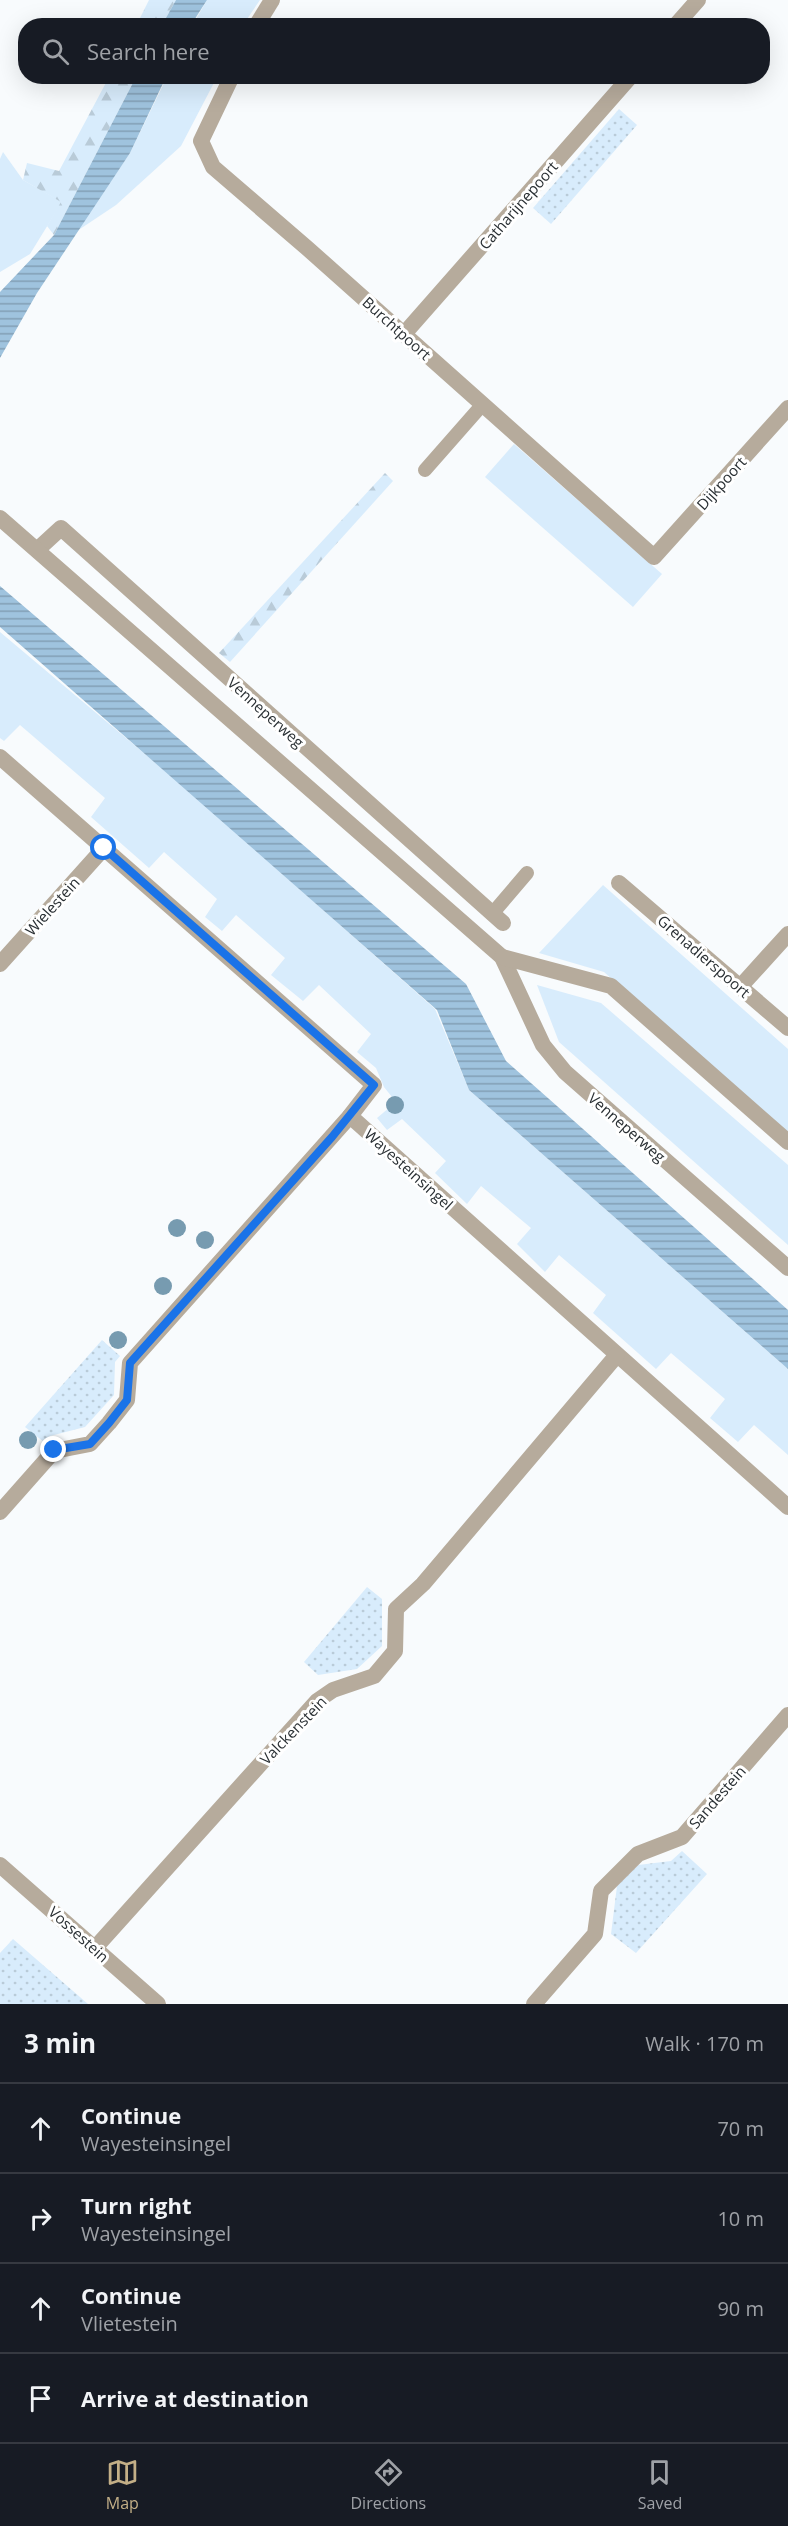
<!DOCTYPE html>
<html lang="en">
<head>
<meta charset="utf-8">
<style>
	body { margin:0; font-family:"Open Sans",sans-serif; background:#20242c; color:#f1f3f6 }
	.stop { position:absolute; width:18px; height:18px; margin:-14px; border:4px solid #1a73e8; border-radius:50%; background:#fff }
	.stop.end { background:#1a73e8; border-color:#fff; box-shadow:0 2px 6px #0008 }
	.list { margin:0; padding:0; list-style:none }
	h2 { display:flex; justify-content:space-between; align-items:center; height:78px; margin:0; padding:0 24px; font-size:26px }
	h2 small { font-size:20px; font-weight:400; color:#9ea1a6 }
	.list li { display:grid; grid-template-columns:39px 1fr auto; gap:18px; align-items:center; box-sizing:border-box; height:90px; padding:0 24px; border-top:2px solid #363941 }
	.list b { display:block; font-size:22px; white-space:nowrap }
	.list p { margin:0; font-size:20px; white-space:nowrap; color:#9ea1a6 }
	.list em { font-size:20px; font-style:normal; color:#9ea1a6 }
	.icon { flex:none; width:33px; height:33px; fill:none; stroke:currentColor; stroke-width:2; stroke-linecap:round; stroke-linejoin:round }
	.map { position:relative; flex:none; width:788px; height:2004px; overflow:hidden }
	.search { position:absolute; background:#171b24; box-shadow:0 6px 24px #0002; left:18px; right:18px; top:18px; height:66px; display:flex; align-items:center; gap:15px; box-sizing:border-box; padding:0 21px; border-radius:24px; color:#9ea1a6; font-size:22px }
	.sheet { height:438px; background:#171b24 }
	nav { display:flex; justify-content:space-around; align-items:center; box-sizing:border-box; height:84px; border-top:2px solid #363941; background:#171b24; font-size:16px; color:#9ea1a6 }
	nav a { display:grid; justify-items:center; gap:3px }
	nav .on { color:#c3af87 }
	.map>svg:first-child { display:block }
	.grass { fill:#d8ecfc }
	.forest { fill:url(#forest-firs) }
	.park { fill:url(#park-dots) }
	.water { fill:url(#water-rules) }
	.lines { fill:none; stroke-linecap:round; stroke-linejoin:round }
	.service { stroke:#b6ab9c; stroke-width:14 }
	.minor { stroke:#b6ab9c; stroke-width:16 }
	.tertiary { stroke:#b6ab9c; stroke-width:16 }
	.tree { fill:#779bb0 }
	.route { stroke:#1a73e8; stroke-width:8 }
	.labels { text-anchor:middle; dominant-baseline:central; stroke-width:6; stroke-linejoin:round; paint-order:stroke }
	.street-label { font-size:15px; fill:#292f33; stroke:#fff }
</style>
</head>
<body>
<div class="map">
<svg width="788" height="2004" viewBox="0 0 788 2004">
	<defs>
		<pattern id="forest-firs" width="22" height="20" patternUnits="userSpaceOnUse" patternTransform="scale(1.5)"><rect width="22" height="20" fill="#d8ecfc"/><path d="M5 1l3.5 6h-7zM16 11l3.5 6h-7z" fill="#b9cbd8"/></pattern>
		<pattern id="park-dots" width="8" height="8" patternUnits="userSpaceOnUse" patternTransform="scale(1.5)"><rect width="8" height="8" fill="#d8ecfc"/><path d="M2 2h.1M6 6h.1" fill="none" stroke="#b9cbd8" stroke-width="1.8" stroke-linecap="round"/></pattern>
		<pattern id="water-rules" width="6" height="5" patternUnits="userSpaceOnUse" patternTransform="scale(1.5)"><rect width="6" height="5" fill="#9fc3de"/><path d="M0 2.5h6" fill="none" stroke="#829fb5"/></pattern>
	</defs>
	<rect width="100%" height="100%" fill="#f8fbfd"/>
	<!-- grass -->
	<g class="grass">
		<polygon points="207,0 260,0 243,25 192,26"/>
		<polygon points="167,77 217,77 181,146 116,205 77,231 130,153"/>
		<polygon points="3,152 23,180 62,202 30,254 0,272 0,159"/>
		<polygon points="514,444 662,574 633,607 485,477"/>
		<polygon points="0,632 183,786 435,1009 469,1090 788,1369 788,1455 754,1425 738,1442 710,1418 725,1399 671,1353 656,1369 593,1313 606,1295 559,1255 545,1272 517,1244 531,1228 481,1186 467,1204 435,1173 446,1161 402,1119 387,1130 377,1118 396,1102 384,1087 376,1068 357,1052 371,1034 319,985 303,1001 271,975 285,958 236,915 222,931 205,917 217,899 164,852 149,868 91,817 105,798 20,725 4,741 0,738"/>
		<polygon points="603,885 788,1049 788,1135 604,972 539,953"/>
		<polygon points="537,985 601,1003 788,1165 788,1245 559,1042"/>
	</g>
	<!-- forest -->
	<g class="forest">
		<polygon points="149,0 176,0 162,25 136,26"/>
		<polygon points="109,77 136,77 54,235 47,226 61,202 23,180 27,163 59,171"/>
		<polygon points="385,473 393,481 230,662 219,653"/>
	</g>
	<!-- park -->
	<g class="park">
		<polygon points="619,109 637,125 551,224 533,208"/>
		<polygon points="102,1340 120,1356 115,1362 114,1395 85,1427 50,1436 44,1442 25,1427"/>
		<polygon points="367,1587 382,1599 382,1646 357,1669 318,1675 304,1662"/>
		<polygon points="682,1851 707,1874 636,1953 611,1934 617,1886 638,1865 671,1861"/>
		<polygon points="13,1939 88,2004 0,2004 0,1953"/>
	</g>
	<!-- water -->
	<g class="water">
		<polygon points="176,0 207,0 191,25 162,25"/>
		<polygon points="136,77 166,77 130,153 37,293 0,358 0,292 54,235"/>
		<polygon points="0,586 466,984 506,1061 788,1310 788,1369 469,1090 437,1010 0,627"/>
	</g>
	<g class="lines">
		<!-- service -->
		<g class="service">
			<polyline points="425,470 483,404"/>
			<polyline points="492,914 527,873"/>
		</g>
		<!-- minor -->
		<g class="minor">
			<polyline points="256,26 272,0"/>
			<polyline points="675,26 698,0"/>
			<polyline points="232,76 201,141 213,167 307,248 654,557 788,408"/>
			<polyline points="404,334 631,76"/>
			<polyline points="37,550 61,528 503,923"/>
			<polyline points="0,757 374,1085 350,1116 788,1507"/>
			<polyline points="619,883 788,1028"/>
			<polyline points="0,964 104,848"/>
			<polyline points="740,987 788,934"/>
			<polyline points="0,1512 54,1451 90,1444 109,1423 127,1400 130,1363 350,1116"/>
			<polyline points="0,1865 158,2004"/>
			<polyline points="95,1948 317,1701 333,1690 374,1676 395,1651 396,1609 423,1584 617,1355"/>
			<polyline points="534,2004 595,1934 601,1891 638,1854 682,1837 788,1715"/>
		</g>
		<!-- tertiary -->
		<g class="tertiary">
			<polyline points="0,518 502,957 543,1045 565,1072 788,1268"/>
			<polyline points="502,957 611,986 788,1142"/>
		</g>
	</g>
	<!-- trees -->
	<g class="tree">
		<circle cx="395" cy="1105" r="9"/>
		<circle cx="177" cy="1228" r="9"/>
		<circle cx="205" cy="1240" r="9"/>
		<circle cx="163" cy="1286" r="9"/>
		<circle cx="118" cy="1340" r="9"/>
		<circle cx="28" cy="1440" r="9"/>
	</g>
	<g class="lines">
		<!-- route -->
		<polyline class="route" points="54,1450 90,1444 109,1423 127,1400 130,1363 332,1137 374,1085 104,848"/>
	</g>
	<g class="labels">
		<!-- street labels -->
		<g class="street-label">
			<text transform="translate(518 205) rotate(-49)">Catharijnepoort</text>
			<text transform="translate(397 328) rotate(42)">Burchtpoort</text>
			<text transform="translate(721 483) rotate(-48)">Dijkpoort</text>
			<text transform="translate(266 712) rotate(42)">Venneperweg</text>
			<text transform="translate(52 906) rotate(-48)">Wielestein</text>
			<text transform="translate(704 956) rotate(41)">Grenadierspoort</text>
			<text transform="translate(627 1127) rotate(41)">Venneperweg</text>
			<text transform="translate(409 1169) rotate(42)">Wayesteinsingel</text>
			<text transform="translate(293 1730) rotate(-46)">Valckenstein</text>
			<text transform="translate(717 1797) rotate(-49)">Sandestein</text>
			<text transform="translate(79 1934) rotate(42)">Vossestein</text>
		</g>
	</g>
</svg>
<div class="stop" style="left:104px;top:848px"></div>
<div class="stop end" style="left:54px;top:1450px"></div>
<div class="search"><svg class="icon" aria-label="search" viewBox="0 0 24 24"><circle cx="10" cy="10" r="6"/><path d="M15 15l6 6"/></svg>Search here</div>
</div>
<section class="sheet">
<h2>3 min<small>Walk · 170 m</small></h2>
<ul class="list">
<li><svg class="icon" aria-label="ahead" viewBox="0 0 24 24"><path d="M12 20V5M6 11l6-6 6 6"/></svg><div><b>Continue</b><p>Wayesteinsingel</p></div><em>70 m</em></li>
<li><svg class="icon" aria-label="right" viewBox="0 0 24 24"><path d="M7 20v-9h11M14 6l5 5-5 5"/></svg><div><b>Turn right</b><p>Wayesteinsingel</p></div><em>10 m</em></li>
<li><svg class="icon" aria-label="ahead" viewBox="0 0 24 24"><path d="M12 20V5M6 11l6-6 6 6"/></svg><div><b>Continue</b><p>Vlietestein</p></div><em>90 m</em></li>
<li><svg class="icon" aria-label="arrive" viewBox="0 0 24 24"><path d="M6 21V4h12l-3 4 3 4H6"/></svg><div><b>Arrive at destination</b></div></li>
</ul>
</section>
<nav>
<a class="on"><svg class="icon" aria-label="map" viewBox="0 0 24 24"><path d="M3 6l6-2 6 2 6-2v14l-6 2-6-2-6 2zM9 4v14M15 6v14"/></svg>Map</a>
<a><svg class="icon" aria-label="directions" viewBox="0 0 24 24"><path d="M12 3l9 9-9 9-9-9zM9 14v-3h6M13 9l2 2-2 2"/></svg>Directions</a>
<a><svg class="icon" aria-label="saved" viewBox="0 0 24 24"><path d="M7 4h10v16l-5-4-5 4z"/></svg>Saved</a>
</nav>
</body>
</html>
